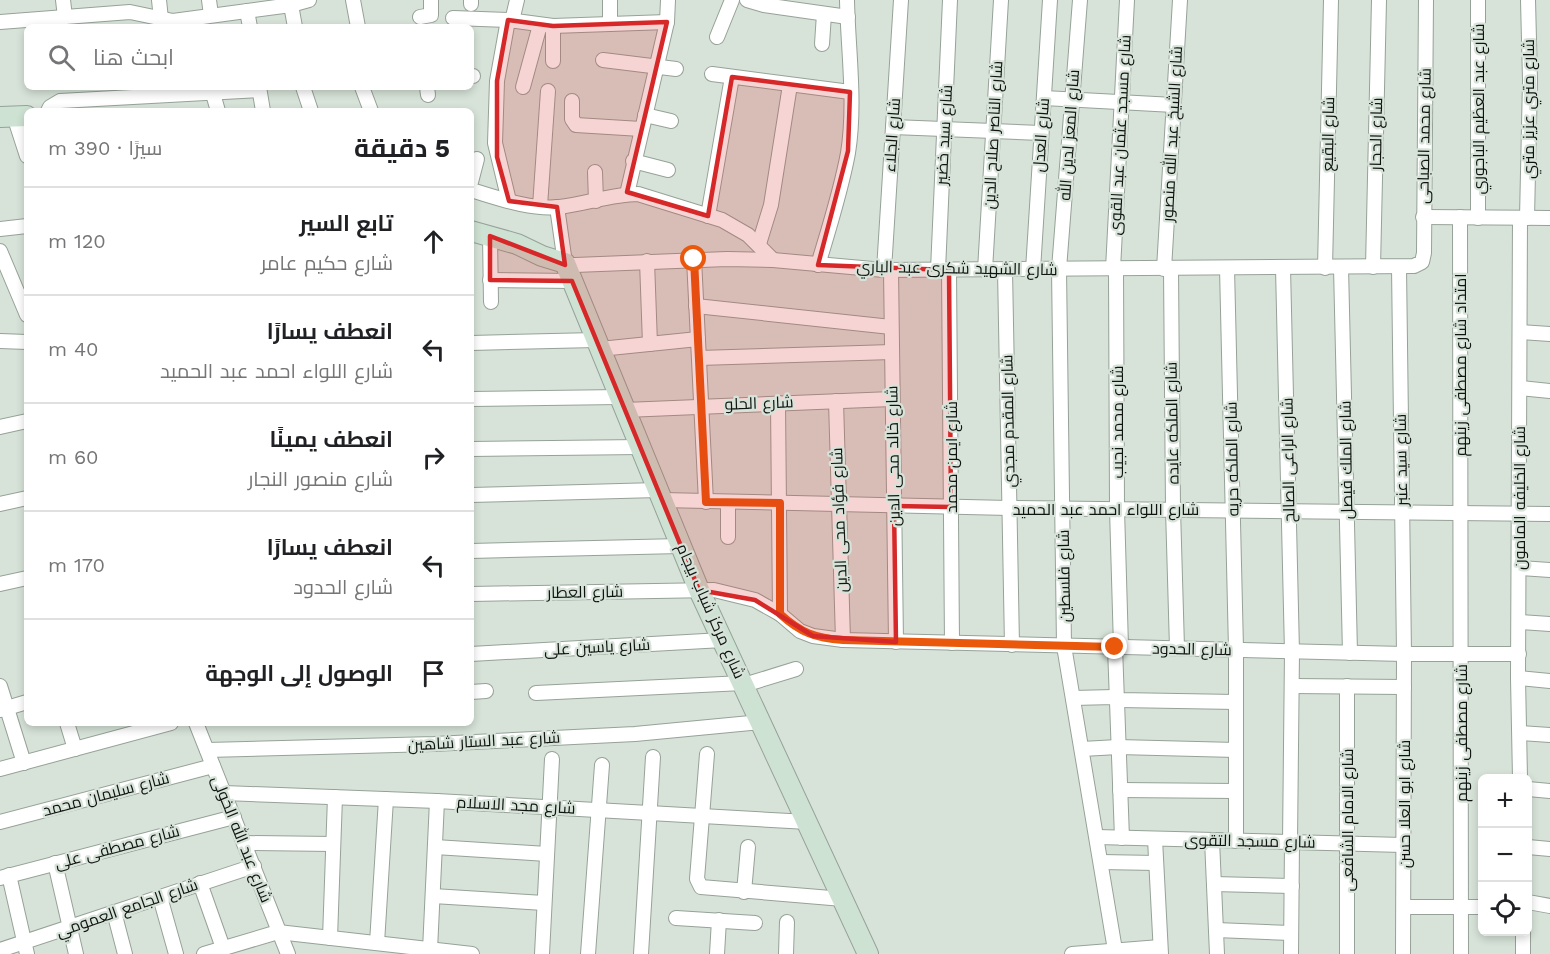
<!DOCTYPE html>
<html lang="ar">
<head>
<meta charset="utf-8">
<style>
	body { margin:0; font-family:"Work Sans",Cairo,sans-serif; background:#f6f6f6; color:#202124; direction:rtl }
	.controls { position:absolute; right:18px; bottom:18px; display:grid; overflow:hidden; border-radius:9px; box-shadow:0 3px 9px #0003 }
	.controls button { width:54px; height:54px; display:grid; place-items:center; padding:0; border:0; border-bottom:2px solid #e0e0e0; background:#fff; color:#202124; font:30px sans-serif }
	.stop { position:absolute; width:18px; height:18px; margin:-14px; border:4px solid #ea580c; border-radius:50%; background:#fff }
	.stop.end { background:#ea580c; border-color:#fff; box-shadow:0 2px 6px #0008 }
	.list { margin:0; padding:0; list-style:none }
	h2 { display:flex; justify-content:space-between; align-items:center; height:78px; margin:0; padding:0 24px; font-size:26px }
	h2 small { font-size:20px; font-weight:400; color:#757577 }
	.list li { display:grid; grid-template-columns:39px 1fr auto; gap:18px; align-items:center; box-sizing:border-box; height:108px; padding:0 24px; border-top:2px solid #e0e0e0 }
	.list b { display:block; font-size:22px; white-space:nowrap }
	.list p { margin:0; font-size:20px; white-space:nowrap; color:#757577 }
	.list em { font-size:20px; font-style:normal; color:#757577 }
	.icon { flex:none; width:33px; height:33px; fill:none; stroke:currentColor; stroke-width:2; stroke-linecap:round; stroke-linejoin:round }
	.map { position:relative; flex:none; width:1550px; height:954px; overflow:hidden; direction:ltr }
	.search { position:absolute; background:#fff; box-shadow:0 3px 9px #0003; left:24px; top:24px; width:450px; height:66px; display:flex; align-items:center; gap:15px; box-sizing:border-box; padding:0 21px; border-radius:9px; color:#757577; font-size:22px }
	.panel { position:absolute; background:#fff; box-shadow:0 3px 9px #0003; left:24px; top:108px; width:450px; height:618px; border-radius:9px; direction:rtl }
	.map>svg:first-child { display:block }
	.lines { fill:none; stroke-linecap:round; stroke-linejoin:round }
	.minor-casing { stroke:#96a298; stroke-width:16 }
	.secondary-casing { stroke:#96a298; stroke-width:22 }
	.minor { stroke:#fff; stroke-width:14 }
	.secondary { stroke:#cee2d3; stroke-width:20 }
	.route { stroke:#ea580c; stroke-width:8 }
	.marked { fill:#d62828; fill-opacity:0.2; stroke:#d62828; stroke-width:4.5; stroke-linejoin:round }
	.labels { text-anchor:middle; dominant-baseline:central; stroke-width:4.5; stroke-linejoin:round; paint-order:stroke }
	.street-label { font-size:16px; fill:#101411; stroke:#d7e3d9 }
</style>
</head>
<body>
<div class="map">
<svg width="1550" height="954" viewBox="0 0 1550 954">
	<rect width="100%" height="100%" fill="#d7e3d9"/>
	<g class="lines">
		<defs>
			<g id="minor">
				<polyline points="63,0 65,17"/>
				<polyline points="159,0 161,19"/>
				<polyline points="209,0 211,15"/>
				<polyline points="353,0 358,27"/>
				<polyline points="610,0 610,24"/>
				<polyline points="747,0 764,5 848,17"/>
				<polyline points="1080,0 1059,269 1064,646 1115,950"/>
				<polyline points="471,4 471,0"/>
				<polyline points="291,5 295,27"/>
				<polyline points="247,11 250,27"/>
				<polyline points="420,17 431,15 431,0"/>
				<polyline points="453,18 508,20 553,26 667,22"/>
				<polyline points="508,20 497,81 495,143 509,201"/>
				<polyline points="512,21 517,0"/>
				<polyline points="0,22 130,12 173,21 291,5 309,0"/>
				<polyline points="717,37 732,0"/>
				<polyline points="822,44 824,14"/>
				<polyline points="603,60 676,69"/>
				<polyline points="553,61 553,26"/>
				<polyline points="712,74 850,92"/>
				<polyline points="471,76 473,76"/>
				<polyline points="211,87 218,111"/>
				<polyline points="259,87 263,111"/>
				<polyline points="303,87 311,111"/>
				<polyline points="362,87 371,111"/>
				<polyline points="427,87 428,95"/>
				<polyline points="523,87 540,25"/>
				<polyline points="1044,98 1174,105"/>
				<polyline points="572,101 572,119 576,125 641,129"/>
				<polyline points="48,111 50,107 60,101 259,90"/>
				<polyline points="645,115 671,121"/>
				<polyline points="14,116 27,156"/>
				<polyline points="893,127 1041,133"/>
				<polyline points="633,161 668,170"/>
				<polyline points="595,172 596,201"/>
				<polyline points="471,182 477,159"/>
				<path d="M471,190C498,198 530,210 559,207C586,204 612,194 638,194L722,220L748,235L773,260"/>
				<polyline points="627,194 667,22 668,0"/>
				<polyline points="540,206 548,91"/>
				<polyline points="557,207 565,263 575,265 727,259 773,260 884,270 1414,266 1422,262 1424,253 1426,0"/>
				<polyline points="708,216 732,77"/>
				<polyline points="1423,217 1550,218"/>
				<polyline points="1460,217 1461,954"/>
				<polyline points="1478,218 1478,0"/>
				<polyline points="1520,218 1518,678 1520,778"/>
				<polyline points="1527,218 1530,80 1528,0"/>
				<polyline points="0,229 27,226"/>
				<polyline points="490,236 491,302"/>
				<polyline points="759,244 771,205 790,85"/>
				<polyline points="0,251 27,315"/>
				<polyline points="694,259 706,502"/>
				<polyline points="647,261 650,344"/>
				<path d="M818,265C829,228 841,191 848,153C856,103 848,50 847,0"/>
				<polyline points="1341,267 1350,653"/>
				<polyline points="1373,267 1379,0"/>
				<polyline points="1399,267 1404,654 1403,954"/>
				<polyline points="1227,268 1236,649 1236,841"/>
				<polyline points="1283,268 1292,652 1290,842"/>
				<polyline points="1325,268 1331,0"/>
				<polyline points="1113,269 1127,0"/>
				<polyline points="1116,269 1117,509 1121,647"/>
				<polyline points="1164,269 1180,0"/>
				<polyline points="1171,269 1173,509 1177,648"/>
				<polyline points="884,270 901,0"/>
				<polyline points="891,270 896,642"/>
				<polyline points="938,270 950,0"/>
				<polyline points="949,270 952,643"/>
				<polyline points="985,270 1001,0"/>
				<polyline points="1005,270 1012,645"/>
				<polyline points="1033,270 1050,0"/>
				<polyline points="490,280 572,281"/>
				<polyline points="696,306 891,327"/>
				<polyline points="1520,332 1550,334"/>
				<polyline points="0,341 27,342"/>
				<polyline points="471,343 596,340"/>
				<polyline points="600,349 698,339"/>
				<polyline points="699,358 892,352"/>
				<polyline points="1520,388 1550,391"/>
				<polyline points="471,399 620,397"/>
				<polyline points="836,401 843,640"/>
				<polyline points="778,403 780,614"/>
				<polyline points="625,410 892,399"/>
				<polyline points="0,427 27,421"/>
				<polyline points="471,449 641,447"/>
				<polyline points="471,495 658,490"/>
				<polyline points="662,500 1009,508 1550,514"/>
				<polyline points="728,502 728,537"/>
				<polyline points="0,504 27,498"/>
				<polyline points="471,551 681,546"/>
				<polyline points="1519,568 1550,570"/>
				<polyline points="0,584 27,578"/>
				<polyline points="471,594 714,590 755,600 780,614 800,631 813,636 843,640 1404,654 1519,654"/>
				<polyline points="1519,622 1550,624"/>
				<polyline points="1115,647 1122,838"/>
				<polyline points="471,654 723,640"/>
				<polyline points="1518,678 1550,681"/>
				<polyline points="744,685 796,669"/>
				<polyline points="0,686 24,763"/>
				<polyline points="1292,686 1404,687"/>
				<polyline points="471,692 486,691"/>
				<polyline points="536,693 743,683"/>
				<polyline points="1073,698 1114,697 1119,700 1236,702"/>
				<polyline points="0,710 27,702"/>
				<polyline points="67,723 75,749"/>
				<polyline points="196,723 288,954"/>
				<polyline points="1520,733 1550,735"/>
				<polyline points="1082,749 1118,747 1236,750"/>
				<polyline points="207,750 434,744 635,734 761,722"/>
				<polyline points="707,754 697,879 701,887 843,899"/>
				<polyline points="0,769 171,723"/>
				<polyline points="1528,789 1550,791"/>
				<polyline points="1120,790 1236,791"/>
				<polyline points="224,793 437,801 808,822"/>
				<polyline points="0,822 213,766"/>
				<polyline points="1097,837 1403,845"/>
				<polyline points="1155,839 1161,954"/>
				<polyline points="1212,840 1217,954"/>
				<polyline points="244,843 333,844"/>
				<polyline points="435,847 547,854"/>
				<polyline points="1528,847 1550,849"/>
				<polyline points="1101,862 1156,863"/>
				<polyline points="55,863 76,954"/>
				<polyline points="9,875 27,954"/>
				<polyline points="0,878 234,817"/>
				<polyline points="200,883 223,948"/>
				<polyline points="1214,884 1292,886"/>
				<polyline points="744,892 748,847"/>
				<polyline points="433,896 544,903"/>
				<polyline points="160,897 176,954"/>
				<polyline points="1528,902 1550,906"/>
				<polyline points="1404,907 1482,907"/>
				<polyline points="114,912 125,954"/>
				<polyline points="676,918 755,923"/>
				<polyline points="1216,930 1291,933"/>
				<polyline points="330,938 335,797"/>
				<polyline points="377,943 386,799"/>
				<polyline points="0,950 254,866"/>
				<polyline points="430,950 437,801"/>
				<polyline points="204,954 278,932 472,954"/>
				<polyline points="542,954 552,759"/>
				<polyline points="588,954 602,765"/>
				<polyline points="641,954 653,757"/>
				<polyline points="717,954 719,920"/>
				<polyline points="786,954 787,922"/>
				<polyline points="1072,954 1160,947"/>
				<polyline points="1291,954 1292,842"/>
				<polyline points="1347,954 1347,686"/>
				<polyline points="1523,954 1523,932"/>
			</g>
			<g id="secondary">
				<polyline points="0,117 27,116"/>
				<polyline points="471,231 517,244 542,256 565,263 699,590 868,954"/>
			</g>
		</defs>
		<!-- minor casing -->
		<use href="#minor" class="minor-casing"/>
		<!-- secondary casing -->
		<use href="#secondary" class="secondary-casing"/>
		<!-- minor -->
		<use href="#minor" class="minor"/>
		<!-- secondary -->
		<use href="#secondary" class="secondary"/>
	</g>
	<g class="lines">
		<!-- route -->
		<path class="route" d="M694,259L706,502L780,503V614C801,633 815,638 843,640L1115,647"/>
	</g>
	<!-- marked area -->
	<path class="marked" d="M508,20L553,26L667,22L627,192L708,216L732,77L850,92L848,151L818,265L949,270L951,507L894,506L896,642L813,636L755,600L699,590L572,281L490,280V236L565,265L557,207L509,201L497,157V81Z"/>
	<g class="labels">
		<!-- street labels -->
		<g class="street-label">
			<text transform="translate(1478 109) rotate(-90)">شارع عبد العظيم الباجوري</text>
			<text transform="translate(1528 109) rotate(-90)">شارع متري عزيز متري</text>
			<text transform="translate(1172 134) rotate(-87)">شارع الشيخ عبد الله منصور</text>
			<text transform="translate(1328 134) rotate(-89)">شارع البقيع</text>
			<text transform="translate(1376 134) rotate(-89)">شارع الحجار</text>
			<text transform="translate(892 135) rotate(-86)">شارع الجلاء</text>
			<text transform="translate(944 135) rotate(-87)">شارع سيد خضير</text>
			<text transform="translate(993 135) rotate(-87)">شارع الناصر صلاح الدين</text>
			<text transform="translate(1041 135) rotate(-86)">شارع العدل</text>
			<text transform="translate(1069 135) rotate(-86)">شارع المعز لدين الله</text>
			<text transform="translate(1120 135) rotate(-87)">شارع مسجد عثمان عبد القوى</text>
			<text transform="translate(1424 136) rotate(-89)">شارع محمد الصباحى</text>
			<text transform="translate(957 268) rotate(1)">شارع الشهيد شكرى عبد الباري</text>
			<text transform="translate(1460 365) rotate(-90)">امتداد شارع مصطفى زينهم</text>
			<text transform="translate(759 403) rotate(-2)">شارع الحلو</text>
			<text transform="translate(1008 421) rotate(-91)">شارع المقدم مجدي</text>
			<text transform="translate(1117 422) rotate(-90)">شارع محمد نجيب</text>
			<text transform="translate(1172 423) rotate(-91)">شارع الملكه عايده</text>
			<text transform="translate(893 456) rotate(-91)">شارع خالد محى الدين</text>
			<text transform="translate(951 457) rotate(-90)">شارع ايمن محمد</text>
			<text transform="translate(1232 459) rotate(-91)">شارع الملكه حريه</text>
			<text transform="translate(1288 460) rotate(-91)">شارع الراعى الصالح</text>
			<text transform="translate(1346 460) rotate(-91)">شارع الملك فيصل</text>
			<text transform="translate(1401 460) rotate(-91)">شارع سيد عنبر</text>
			<text transform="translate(1519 498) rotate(-90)">شارع الخليفه المامون</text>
			<text x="1106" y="509">شارع اللواء احمد عبد الحميد</text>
			<text transform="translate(839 520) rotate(-92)">شارع فؤاد محى الدين</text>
			<text transform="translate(1064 576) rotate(-91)">شارع فلسطين</text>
			<text transform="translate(585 592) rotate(-1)">شارع العطار</text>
			<text transform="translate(711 611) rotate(66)">شارع مركز شباب بيجام</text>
			<text transform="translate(597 647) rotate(-3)">شارع ياسين على</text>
			<text transform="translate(1192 649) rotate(1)">شارع الحدود</text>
			<text transform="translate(1461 733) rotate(-90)">شارع مصطفى زينهم</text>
			<text transform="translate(484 741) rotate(-3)">شارع عبد الستار شاهين</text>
			<text transform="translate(106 794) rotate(-15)">شارع سليمان محمد</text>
			<text transform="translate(1404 804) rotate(-90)">شارع ابو العلا حسن</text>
			<text transform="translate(516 805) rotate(3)">شارع مجد الاسلام</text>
			<text transform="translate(1347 820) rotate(-90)">شارع الامام الشافعى</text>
			<text transform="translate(242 839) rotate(68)">شارع عبد الله الخولى</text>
			<text transform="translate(1250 841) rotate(1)">شارع مسجد التقوى</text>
			<text transform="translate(117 847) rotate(-15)">شارع مصطفى على</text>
			<text transform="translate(127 908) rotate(-19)">شارع الجامع العمومي</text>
		</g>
	</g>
</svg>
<div class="controls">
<button>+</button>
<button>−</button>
<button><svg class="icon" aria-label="locate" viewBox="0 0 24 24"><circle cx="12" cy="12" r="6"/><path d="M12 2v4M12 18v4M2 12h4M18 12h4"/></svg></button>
</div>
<div class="stop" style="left:694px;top:259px"></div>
<div class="stop end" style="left:1115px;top:647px"></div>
<div class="search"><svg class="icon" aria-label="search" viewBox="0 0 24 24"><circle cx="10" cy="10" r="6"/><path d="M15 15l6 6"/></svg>ابحث هنا</div>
<section class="panel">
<h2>5 دقيقة<small>سيرًا · 390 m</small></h2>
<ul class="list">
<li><svg class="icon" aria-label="ahead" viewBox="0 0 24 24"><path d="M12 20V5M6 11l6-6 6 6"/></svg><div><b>تابع السير</b><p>شارع حكيم عامر</p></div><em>120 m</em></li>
<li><svg class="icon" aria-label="left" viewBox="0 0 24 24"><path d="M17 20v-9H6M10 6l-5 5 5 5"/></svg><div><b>انعطف يسارًا</b><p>شارع اللواء احمد عبد الحميد</p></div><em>40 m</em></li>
<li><svg class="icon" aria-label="right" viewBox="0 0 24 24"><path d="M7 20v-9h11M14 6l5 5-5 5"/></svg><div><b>انعطف يمينًا</b><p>شارع منصور النجار</p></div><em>60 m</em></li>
<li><svg class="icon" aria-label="left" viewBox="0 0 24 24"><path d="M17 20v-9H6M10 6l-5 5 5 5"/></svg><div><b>انعطف يسارًا</b><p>شارع الحدود</p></div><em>170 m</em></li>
<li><svg class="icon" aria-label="arrive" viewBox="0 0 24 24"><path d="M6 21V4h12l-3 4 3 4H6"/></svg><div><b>الوصول إلى الوجهة</b></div></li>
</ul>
</section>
</div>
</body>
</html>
